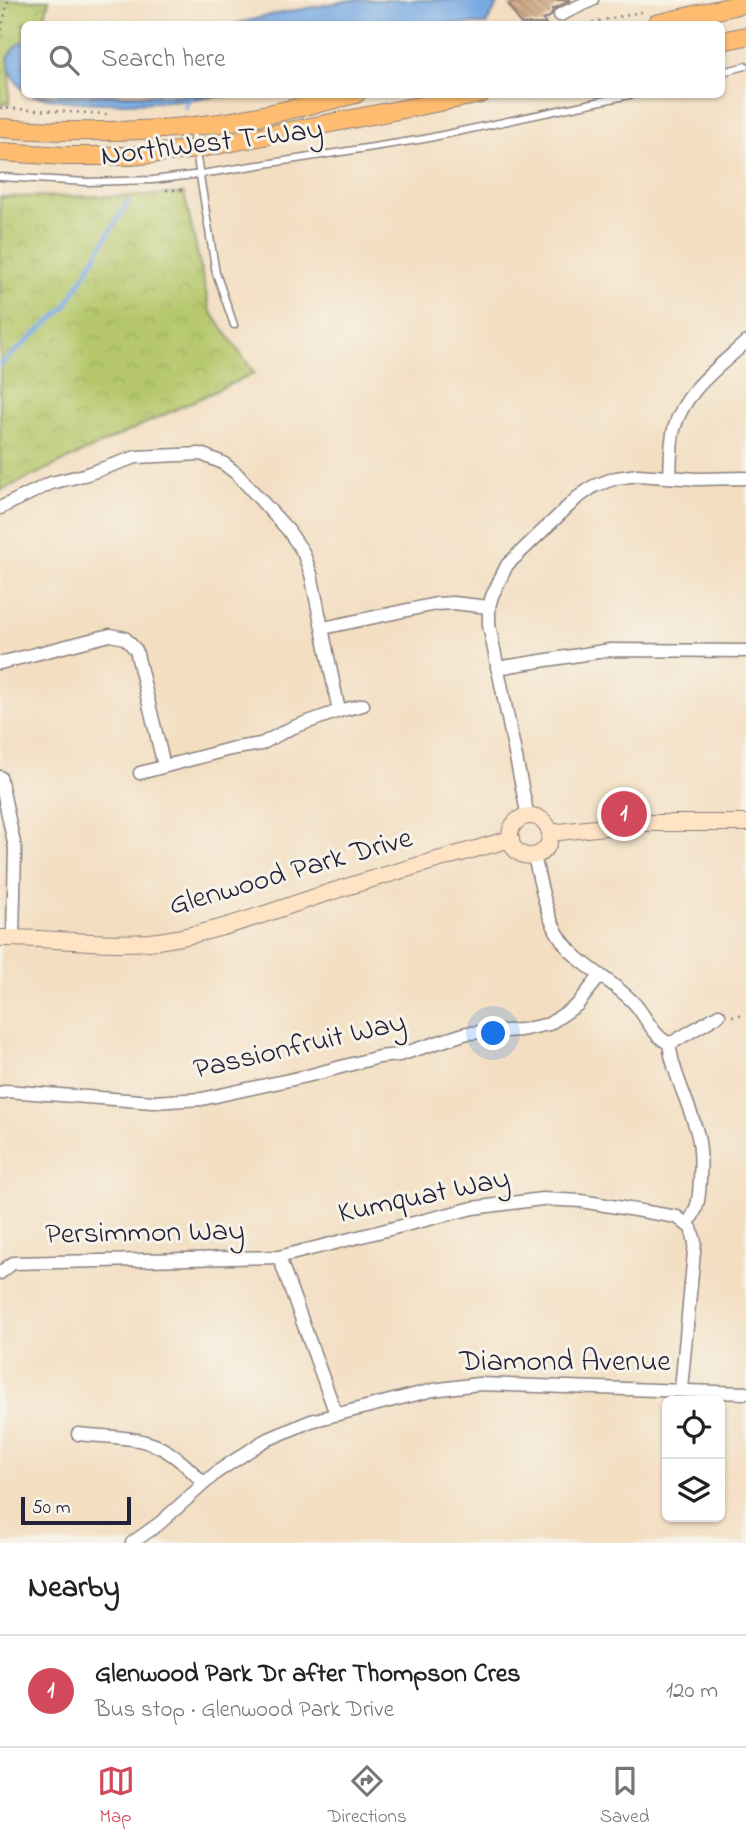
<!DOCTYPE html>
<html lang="en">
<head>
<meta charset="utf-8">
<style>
	body { margin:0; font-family:"Indie Flower",sans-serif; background:#f2f2f2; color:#222 }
	.controls { position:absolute; right:21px; bottom:21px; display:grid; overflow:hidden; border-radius:10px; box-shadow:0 2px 5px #0004 }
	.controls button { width:63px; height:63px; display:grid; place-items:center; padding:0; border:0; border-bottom:2px solid #e0e0e0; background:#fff; color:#222; font:35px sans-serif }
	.scale { position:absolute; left:21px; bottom:18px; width:110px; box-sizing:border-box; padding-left:7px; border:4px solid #22223b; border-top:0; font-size:19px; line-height:24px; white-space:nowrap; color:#22223b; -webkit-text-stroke:5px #f7f3e8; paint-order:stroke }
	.you { position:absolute; left:494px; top:1034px; width:24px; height:24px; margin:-18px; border:5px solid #fff; border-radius:50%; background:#1a73e8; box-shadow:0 0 0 10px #1a73e833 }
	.badge { display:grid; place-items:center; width:46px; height:46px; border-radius:50%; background:#d1495b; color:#fff; font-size:23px; font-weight:700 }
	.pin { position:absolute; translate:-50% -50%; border:4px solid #fff; box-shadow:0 2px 7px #0006 }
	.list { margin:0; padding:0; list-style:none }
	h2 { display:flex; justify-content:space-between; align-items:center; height:91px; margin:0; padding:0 28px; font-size:30px }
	h2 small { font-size:23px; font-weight:400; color:#767676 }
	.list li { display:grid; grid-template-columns:46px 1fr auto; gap:21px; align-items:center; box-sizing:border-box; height:112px; padding:0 28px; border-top:2px solid #e0e0e0 }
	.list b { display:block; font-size:26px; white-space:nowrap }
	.list p { margin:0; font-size:23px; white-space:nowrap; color:#767676 }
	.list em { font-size:23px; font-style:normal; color:#767676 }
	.icon { flex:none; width:38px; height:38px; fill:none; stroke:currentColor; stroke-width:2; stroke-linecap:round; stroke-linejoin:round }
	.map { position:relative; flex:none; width:746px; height:1543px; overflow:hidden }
	.search { position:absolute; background:#fff; box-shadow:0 2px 5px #0004; left:21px; right:21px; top:21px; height:77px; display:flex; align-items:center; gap:18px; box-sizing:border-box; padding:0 24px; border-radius:10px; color:#767676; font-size:26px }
	.sheet { height:203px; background:#fff }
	nav { display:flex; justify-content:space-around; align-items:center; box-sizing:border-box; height:98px; border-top:2px solid #e0e0e0; background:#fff; font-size:19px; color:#767676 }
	nav a { display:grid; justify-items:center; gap:4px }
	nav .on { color:#d1495b }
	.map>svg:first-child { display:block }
	.park { fill:url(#park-crowns); stroke:#6c7452; stroke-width:2 }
	.water { fill:#77a9e2; stroke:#4c668e; stroke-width:2 }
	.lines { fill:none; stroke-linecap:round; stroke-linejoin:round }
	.stream { stroke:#77a9e2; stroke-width:4.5 }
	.building { fill:url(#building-back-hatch) }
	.lane-casing { stroke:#8a807e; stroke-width:9 }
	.street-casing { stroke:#8a807e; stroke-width:15 }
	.secondary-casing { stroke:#8a807e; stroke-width:18 }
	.primary-casing { stroke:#8a807e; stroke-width:20 }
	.path { stroke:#8a807e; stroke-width:2.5; stroke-dasharray:2 5; stroke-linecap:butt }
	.lane { stroke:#fff; stroke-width:6 }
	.street { stroke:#fff; stroke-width:12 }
	.secondary { stroke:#fee4c5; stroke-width:16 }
	.primary { stroke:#fdbc6f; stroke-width:18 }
	.labels { text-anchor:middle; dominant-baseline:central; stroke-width:6; stroke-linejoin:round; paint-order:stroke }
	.street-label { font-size:30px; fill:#22223b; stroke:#f7f3e8 }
</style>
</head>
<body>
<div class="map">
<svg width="746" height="1543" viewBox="0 0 746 1543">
	<defs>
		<pattern id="park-crowns" width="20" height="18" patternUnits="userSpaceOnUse" patternTransform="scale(1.75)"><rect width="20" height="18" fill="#b5c76a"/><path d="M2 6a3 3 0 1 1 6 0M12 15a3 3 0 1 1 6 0" fill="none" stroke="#9bab5d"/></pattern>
		<pattern id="building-back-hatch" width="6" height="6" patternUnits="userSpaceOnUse" patternTransform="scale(1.75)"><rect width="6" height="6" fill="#d1aa89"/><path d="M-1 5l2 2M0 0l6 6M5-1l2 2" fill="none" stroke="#a98a71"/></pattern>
	</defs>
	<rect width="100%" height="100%" fill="#f7f3e8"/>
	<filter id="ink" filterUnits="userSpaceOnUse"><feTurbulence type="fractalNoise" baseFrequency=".0143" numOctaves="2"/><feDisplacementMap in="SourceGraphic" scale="14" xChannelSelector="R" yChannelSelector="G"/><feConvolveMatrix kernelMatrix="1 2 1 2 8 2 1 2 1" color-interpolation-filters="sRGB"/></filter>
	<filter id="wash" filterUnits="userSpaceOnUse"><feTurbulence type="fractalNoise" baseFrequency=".00686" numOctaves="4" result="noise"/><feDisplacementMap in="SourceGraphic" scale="28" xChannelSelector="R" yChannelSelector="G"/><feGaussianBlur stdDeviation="1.57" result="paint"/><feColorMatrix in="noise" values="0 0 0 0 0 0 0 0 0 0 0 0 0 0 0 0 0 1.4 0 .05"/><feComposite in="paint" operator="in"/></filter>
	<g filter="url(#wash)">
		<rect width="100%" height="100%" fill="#f3dec1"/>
		<!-- park -->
		<g class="park">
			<polygon points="0,0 49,0 43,24 24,24 24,40 8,58 10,70 9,104 0,104"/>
			<polygon points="184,193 210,310 254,373 0,491 0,197 140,196"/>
		</g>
		<!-- water -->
		<g class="water">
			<polygon points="351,0 500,0 486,24 234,24 276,14"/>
			<path d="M24,40V91C8,74 0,54 24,40Z"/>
			<path d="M32,95H231C168,102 94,109 32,95Z"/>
		</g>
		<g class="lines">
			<!-- stream -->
			<g class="stream">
				<polyline points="185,107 192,94"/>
				<polyline points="0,365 65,308 128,201"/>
			</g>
		</g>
		<g id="blocks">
			<!-- building -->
			<polygon class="building" points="518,0 571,0 553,9 551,16 543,20 546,24 521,24 509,5"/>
		</g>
	</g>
	<g filter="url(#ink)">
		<use href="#blocks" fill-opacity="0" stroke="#8a807e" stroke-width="2"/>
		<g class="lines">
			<defs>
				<g id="lane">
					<polyline points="722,72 746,66"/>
					<polyline points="192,128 216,273 234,325"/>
					<polyline points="0,177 87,182 153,180 201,174 424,139 634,94"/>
				</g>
				<g id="street">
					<polyline points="560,15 592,0"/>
					<path d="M670,477C671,461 670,444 674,429C684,391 719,367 746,342"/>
					<polyline points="0,508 51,483 84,475 136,457 201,454 223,463 237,474 288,530 303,552 311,574 339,711 363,705"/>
					<polyline points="323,628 436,604 453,603 489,607"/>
					<polyline points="0,663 110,635 125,638 136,650 164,766"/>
					<polyline points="497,668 610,650 746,651"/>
					<polyline points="140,773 230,749 261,744 291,728 339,711"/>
					<polyline points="0,777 15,848 13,938"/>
					<polyline points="528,817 489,625 489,607 492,596 507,565 577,498 594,486 616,478 638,475 697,479 746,478"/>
					<path d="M534,856C543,893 547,932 578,958C596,974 617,985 633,1002C645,1014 653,1037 669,1043L675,1041L719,1015"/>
					<path d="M669,1043C673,1075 690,1104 698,1136C701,1150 701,1164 700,1179C699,1197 699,1209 687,1224"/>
					<polyline points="0,1093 7,1091 153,1102 202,1099 307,1076 379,1057 399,1055 467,1033 521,1030 549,1024 577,1005 600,976"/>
					<polyline points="279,1257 336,1414"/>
					<polyline points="0,1273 13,1263 279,1257 473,1208 542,1199 581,1201 677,1217 691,1228 695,1242 681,1389"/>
					<path d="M78,1434C140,1440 159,1434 203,1483"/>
					<polyline points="132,1543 160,1523 217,1472 264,1441 311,1421 433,1390 478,1384 746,1393"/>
				</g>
				<g id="secondary">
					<circle cx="530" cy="836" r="20"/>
					<polyline points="550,833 641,823 746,823"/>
					<path d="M0,938C50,937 99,946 149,942C206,936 258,916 312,898C378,876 444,858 511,839"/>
				</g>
				<g id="primary">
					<polyline points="656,24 746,3"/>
					<polyline points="722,41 746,36"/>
					<path d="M0,128C73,133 147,133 220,123C266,116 311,105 356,94"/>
					<polyline points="0,152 65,156 132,156 196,149 481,94"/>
				</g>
			</defs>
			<!-- lane casing -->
			<use href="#lane" class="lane-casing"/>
			<!-- street casing -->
			<use href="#street" class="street-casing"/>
			<!-- secondary casing -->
			<use href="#secondary" class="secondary-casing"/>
			<!-- primary casing -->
			<use href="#primary" class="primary-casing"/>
			<!-- path -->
			<g class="path">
				<polyline points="585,24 645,11"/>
				<polyline points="0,37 8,0"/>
				<polyline points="0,108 107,114"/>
				<polyline points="166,190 187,190"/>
				<polyline points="732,1016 746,1014"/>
			</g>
			<!-- lane -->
			<use href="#lane" class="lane"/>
			<!-- street -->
			<use href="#street" class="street"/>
			<!-- secondary -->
			<use href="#secondary" class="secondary"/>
			<!-- primary -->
			<use href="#primary" class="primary"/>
		</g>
	</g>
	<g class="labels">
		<!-- street labels -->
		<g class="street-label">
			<text transform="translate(212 144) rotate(-7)">NorthWest T-Way</text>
			<text transform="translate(291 873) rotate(-16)">Glenwood Park Drive</text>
			<text transform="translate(300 1047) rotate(-13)">Passionfruit Way</text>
			<text transform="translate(424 1197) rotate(-12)">Kumquat Way</text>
			<text transform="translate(145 1234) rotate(-1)">Persimmon Way</text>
			<text x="565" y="1363">Diamond Avenue</text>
		</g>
	</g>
</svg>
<div class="controls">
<button><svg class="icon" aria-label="locate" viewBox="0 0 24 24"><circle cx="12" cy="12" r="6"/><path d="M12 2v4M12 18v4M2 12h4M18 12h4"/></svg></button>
<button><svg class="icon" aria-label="layers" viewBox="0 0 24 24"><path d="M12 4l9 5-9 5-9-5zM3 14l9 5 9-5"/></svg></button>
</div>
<div class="scale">50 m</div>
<div class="you"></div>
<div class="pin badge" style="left:624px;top:814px">1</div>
<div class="search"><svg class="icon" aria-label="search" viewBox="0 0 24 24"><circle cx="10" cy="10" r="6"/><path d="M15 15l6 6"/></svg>Search here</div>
</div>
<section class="sheet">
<h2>Nearby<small></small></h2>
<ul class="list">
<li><span class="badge">1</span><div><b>Glenwood Park Dr after Thompson Cres</b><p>Bus stop · Glenwood Park Drive</p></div><em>120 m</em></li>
</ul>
</section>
<nav>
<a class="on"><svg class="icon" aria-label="map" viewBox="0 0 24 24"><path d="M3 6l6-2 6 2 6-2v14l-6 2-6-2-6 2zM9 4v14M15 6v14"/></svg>Map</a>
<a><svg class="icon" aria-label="directions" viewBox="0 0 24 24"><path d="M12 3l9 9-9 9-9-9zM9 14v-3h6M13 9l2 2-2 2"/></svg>Directions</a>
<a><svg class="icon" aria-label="saved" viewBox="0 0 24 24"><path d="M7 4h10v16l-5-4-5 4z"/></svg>Saved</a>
</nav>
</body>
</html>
